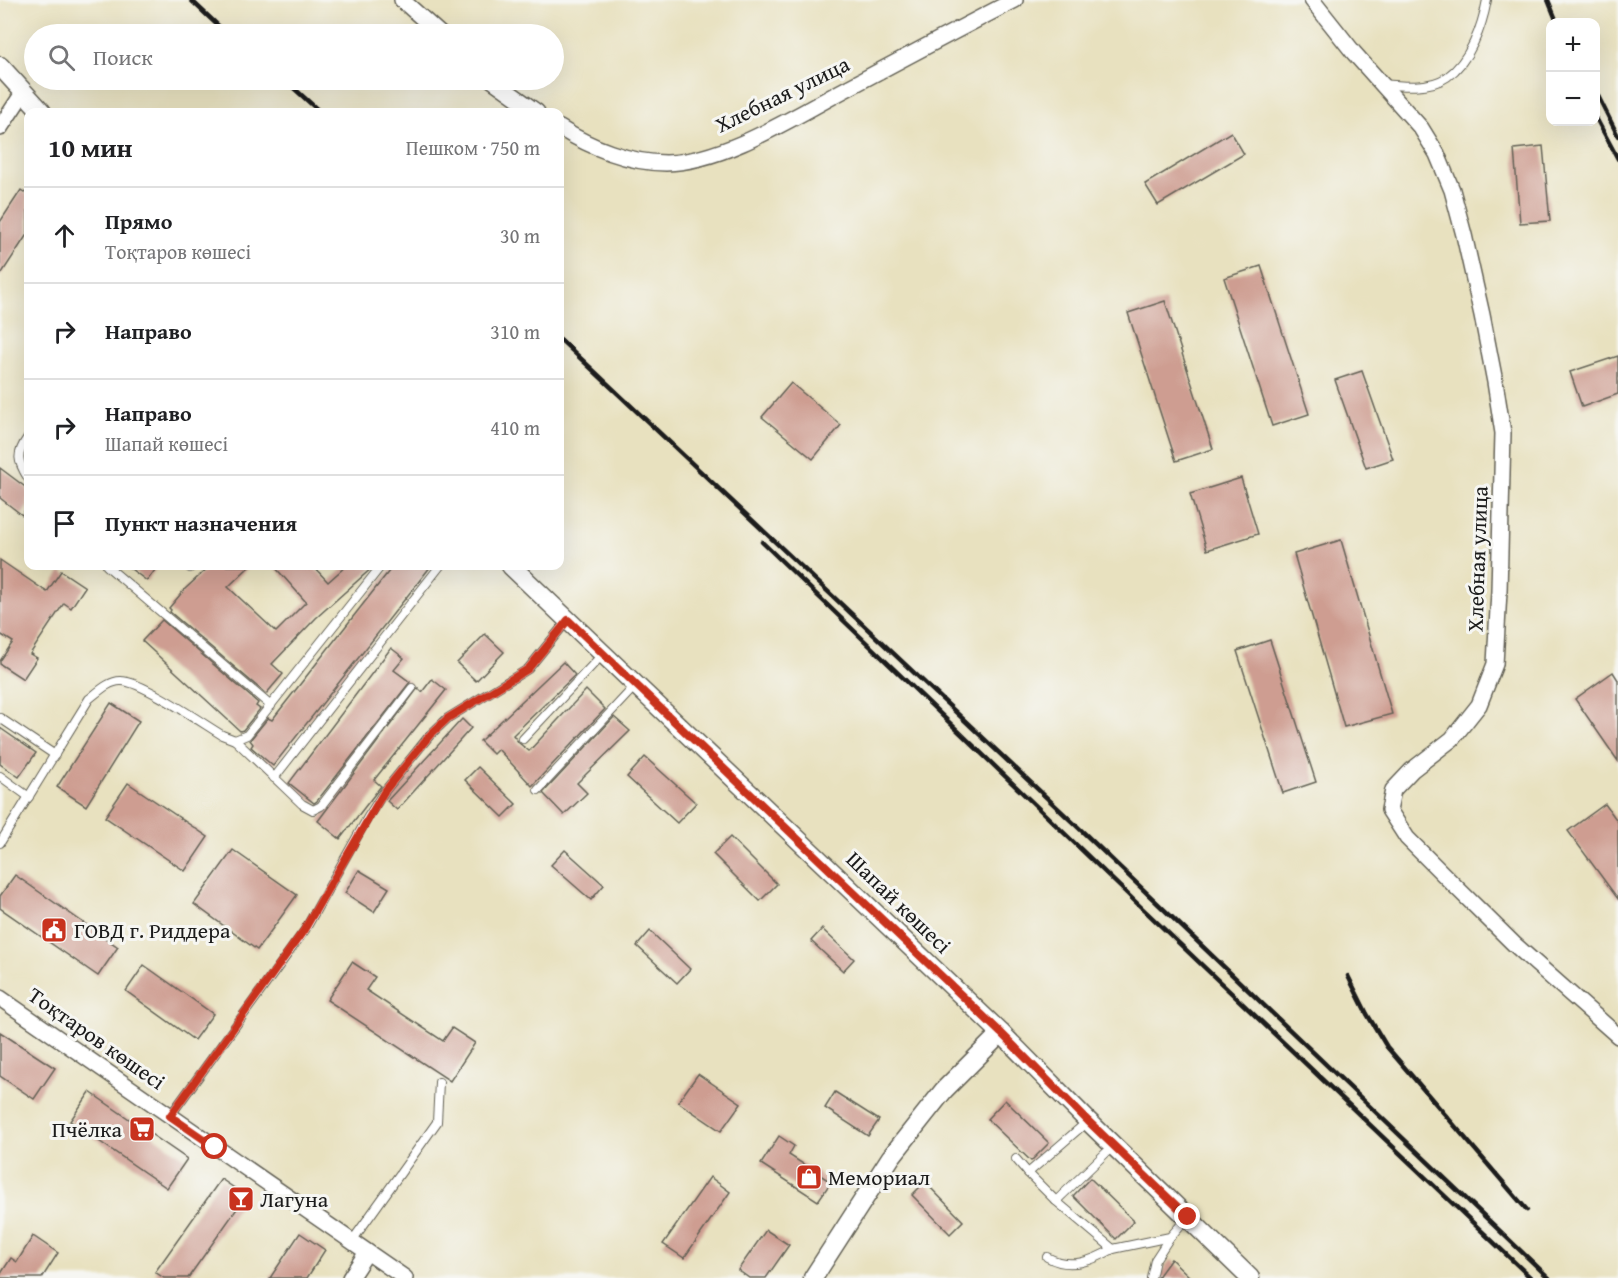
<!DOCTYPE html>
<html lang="ru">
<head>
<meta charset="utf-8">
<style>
	body { margin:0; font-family:"Gentium Book Plus",serif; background:#f2f2f2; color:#202124 }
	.controls { position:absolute; right:18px; top:18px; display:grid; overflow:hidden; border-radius:12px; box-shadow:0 6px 24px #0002 }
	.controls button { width:54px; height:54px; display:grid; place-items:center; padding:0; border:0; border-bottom:2px solid #e0e0e0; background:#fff; color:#202124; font:30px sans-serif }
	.stop { position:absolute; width:18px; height:18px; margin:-14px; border:4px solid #c8321e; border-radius:50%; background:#fff }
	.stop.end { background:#c8321e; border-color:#fff; box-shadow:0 2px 6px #0008 }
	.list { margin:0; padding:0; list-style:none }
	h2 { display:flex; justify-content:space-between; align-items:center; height:78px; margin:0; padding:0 24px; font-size:26px }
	h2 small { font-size:20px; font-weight:400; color:#757577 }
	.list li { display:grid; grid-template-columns:39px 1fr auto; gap:18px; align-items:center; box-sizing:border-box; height:96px; padding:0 24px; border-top:2px solid #e0e0e0 }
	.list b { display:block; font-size:22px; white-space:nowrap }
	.list p { margin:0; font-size:20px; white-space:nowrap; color:#757577 }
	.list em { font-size:20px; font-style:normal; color:#757577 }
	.icon { flex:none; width:33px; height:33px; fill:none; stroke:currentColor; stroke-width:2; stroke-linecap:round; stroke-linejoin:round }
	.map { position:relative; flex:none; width:1618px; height:1278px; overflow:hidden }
	.search { position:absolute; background:#fff; box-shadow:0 6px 24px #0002; left:24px; top:24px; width:540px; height:66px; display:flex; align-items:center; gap:15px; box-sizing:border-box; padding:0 21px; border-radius:33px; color:#757577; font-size:22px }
	.panel { position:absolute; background:#fff; box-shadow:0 6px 24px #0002; left:24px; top:108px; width:540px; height:462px; border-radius:12px }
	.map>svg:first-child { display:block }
	.building { fill:#ce9d91 }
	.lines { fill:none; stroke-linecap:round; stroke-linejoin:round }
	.service-casing { stroke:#636155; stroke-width:10 }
	.minor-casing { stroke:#636155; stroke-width:18 }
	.tertiary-casing { stroke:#636155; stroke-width:21 }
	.service { stroke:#fff; stroke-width:8 }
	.minor { stroke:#fff; stroke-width:15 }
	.tertiary { stroke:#fff; stroke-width:18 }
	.rail { stroke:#1c1c1c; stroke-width:4.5 }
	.route { stroke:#c8321e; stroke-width:8 }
	.labels { text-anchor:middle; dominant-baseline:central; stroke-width:6; stroke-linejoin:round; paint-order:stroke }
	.street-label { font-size:22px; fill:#1c1c1c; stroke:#f6f6f2 }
	.poi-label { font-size:22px; fill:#1c1c1c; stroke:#f6f6f2; text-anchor:start }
</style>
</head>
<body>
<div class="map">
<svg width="1618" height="1278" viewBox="0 0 1618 1278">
	<rect width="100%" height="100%" fill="#f6f6f2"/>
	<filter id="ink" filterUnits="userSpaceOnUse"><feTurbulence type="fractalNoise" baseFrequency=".0167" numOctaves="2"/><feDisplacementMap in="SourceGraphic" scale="12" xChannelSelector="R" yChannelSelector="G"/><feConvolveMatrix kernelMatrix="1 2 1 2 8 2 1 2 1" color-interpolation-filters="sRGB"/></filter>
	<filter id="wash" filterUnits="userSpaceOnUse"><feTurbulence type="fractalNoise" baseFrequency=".008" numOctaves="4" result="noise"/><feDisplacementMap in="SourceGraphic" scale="24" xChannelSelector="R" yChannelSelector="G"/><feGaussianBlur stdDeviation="1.35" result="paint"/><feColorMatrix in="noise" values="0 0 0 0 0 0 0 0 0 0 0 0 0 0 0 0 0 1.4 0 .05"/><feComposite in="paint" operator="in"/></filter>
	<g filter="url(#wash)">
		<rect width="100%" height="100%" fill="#e8e1bf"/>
		<g id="blocks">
			<!-- building -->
			<g class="building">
				<polygon points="1231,132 1244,154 1158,205 1145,184"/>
				<polygon points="1543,146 1550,221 1520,223 1514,149"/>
				<polygon points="21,190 28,195 28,233 0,276 0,222"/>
				<polygon points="1261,266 1309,414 1272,426 1224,278"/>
				<polygon points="1165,301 1213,449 1176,461 1128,313"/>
				<polygon points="1618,356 1618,394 1582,407 1570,372"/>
				<polygon points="1362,371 1393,459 1366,468 1335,380"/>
				<polygon points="791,383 841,425 813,459 762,417"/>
				<polygon points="0,468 28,489 28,506 22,515 0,498"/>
				<polygon points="1241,478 1258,534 1207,550 1190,494"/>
				<polygon points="1341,540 1392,714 1344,727 1294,554"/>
				<polygon points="0,560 47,592 61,571 85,587 71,608 64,603 30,654 37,658 23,679 0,664 0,661 13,642 0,634"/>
				<polygon points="127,566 158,566 147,581"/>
				<polygon points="210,566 250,566 228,587 276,632 306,602 274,566 313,566 328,582 346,566 374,566 316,618 272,664 283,674 266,694 170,612 171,610 169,608 185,589"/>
				<polygon points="393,566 431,566 273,766 251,747 253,744 250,740 268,718 272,720"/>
				<polygon points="162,620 258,703 256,706 260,709 243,730 240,731 142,641"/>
				<polygon points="485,634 504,652 476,681 457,663"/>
				<polygon points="1270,640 1316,782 1283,793 1237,651"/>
				<polygon points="391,648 404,658 394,670 410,682 317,801 314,803 289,783"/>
				<polygon points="563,662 575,675 513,735 519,743 529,751 586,690 605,709 532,786 498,749 493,754 480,741"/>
				<polygon points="1613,672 1618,680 1618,761 1575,699"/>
				<polygon points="432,679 446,690 374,780 381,786 340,839 318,821 418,688 422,692"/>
				<polygon points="111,703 139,721 86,806 57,787"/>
				<polygon points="614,717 630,731 577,783 587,793 564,815 543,793"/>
				<polygon points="462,719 471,728 397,810 387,801"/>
				<polygon points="0,728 36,753 19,777 0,764"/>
				<polygon points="645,757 696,803 677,823 627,777"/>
				<polygon points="478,767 516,804 503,817 465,780"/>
				<polygon points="128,783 208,837 185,871 105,817"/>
				<polygon points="1605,804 1618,822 1618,899 1568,831"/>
				<polygon points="730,837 777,884 760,901 713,854"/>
				<polygon points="233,850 297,895 257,950 194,904"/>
				<polygon points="565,850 604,885 591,900 551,865"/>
				<polygon points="359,870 389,888 374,912 345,893"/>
				<polygon points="15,875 118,947 98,976 0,908 0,896"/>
				<polygon points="822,929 854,959 843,971 811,941"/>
				<polygon points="650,931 690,969 677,983 637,946"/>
				<polygon points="352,962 375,977 366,990 443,1041 452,1028 475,1043 450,1081 327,1000"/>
				<polygon points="144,965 213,1014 194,1040 126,991"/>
				<polygon points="0,1032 55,1068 34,1099 0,1076"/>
				<polygon points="698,1074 741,1103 721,1131 678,1102"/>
				<polygon points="90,1092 187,1159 167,1188 70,1121"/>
				<polygon points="835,1092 879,1120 868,1136 825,1108"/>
				<polygon points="1005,1100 1049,1143 1031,1161 987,1119"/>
				<polygon points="779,1136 794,1146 789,1155 831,1182 818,1201 761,1164"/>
				<polygon points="710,1177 730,1192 684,1258 663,1244"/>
				<polygon points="1090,1178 1134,1221 1116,1239 1073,1196"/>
				<polygon points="221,1179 246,1196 188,1278 164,1278 155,1272"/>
				<polygon points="925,1182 963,1221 950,1234 912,1195"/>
				<polygon points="766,1230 789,1245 766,1278 749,1278 738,1270"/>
				<polygon points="300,1233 325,1250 307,1278 270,1278"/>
				<polygon points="33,1236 58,1253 42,1278 0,1278 0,1275 11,1258 17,1262"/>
				<polygon points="1171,1259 1191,1278 1157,1278"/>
			</g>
		</g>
	</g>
	<g filter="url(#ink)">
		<use href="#blocks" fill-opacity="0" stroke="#636155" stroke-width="1.5"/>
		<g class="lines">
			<defs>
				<g id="service">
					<path d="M1382,84C1401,86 1430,89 1447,77C1470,61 1482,27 1487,0"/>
					<path d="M28,437C16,454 17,461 28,478"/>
					<polyline points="107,566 271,706"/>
					<polyline points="190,568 192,566"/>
					<polyline points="0,718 55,755"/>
					<polyline points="523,739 602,655"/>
					<polyline points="235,740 302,804 313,810 321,806 412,688"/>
					<polyline points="0,776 29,797"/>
					<polyline points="274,778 440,566"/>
					<polyline points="538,790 635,686"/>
					<path d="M0,843L89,699C98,692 110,680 122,681C143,682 202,723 222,735L235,740L247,735L381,566"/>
					<polyline points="170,1116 305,930 368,817 384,792 430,735 448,718 528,669 567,621"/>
					<polyline points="1113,1146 1056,1201 1113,1249 1170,1237 1187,1218"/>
					<polyline points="1016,1159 1028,1173"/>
					<polyline points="1056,1201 1028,1173 1088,1121"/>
					<polyline points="352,1241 437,1122 439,1082"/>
					<path d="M1047,1257C1070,1270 1092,1261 1113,1249"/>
					<polyline points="1151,1278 1155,1260 1170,1237"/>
				</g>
				<g id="minor">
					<polyline points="402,0 440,34"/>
					<polyline points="1312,0 1354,53 1421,128 1437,154 1452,190 1464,235 1482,315 1495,382 1503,433 1499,591 1495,664 1479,705 1452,739 1412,770 1393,790 1389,810 1407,838 1453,884 1514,944 1618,1036"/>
					<polyline points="492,80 537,112"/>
					<polyline points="0,128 23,93"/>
					<path d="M560,128C590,147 629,163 666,163C724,162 795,116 846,89C902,59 958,29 1015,0"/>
					<polyline points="0,998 405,1278"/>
					<polyline points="350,1278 367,1252"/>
				</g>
				<g id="tertiary">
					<polyline points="0,66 42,112"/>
					<polyline points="511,566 1001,1033 1088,1121 1250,1278"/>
					<polyline points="813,1278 891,1157 944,1090 1001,1033"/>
				</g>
			</defs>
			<!-- service casing -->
			<use href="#service" class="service-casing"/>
			<!-- minor casing -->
			<use href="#minor" class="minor-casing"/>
			<!-- tertiary casing -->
			<use href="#tertiary" class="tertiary-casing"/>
			<!-- service -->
			<use href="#service" class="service"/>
			<!-- minor -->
			<use href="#minor" class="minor"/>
			<!-- tertiary -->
			<use href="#tertiary" class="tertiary"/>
			<!-- rail -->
			<g class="rail">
				<polyline points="191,0 227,34"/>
				<polyline points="1548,0 1557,22"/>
				<polyline points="285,80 320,112"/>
				<polyline points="1596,92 1618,136"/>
				<polyline points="1596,118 1618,159"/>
				<polyline points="560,339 1082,831 1549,1278"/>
				<polyline points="762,542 1142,908 1531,1278"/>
				<polyline points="1348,976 1367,1014 1387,1047 1527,1210"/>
			</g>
		</g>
	</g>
	<g class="lines" filter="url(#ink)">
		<!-- route -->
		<polyline class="route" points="215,1147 170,1116 304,930 384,792 430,735 448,718 528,669 568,620 1001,1033 1088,1121 1188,1217"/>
	</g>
	<!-- icons -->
	<defs>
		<symbol id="civic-square" viewBox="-11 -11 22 22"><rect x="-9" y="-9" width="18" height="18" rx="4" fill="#c8321e" stroke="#f6f6f2"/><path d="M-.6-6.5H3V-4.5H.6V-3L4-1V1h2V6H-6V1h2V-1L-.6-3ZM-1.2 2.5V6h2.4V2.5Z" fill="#fff"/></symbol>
		<symbol id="supermarket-square" viewBox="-11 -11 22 22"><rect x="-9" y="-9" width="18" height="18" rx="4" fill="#c8321e" stroke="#f6f6f2"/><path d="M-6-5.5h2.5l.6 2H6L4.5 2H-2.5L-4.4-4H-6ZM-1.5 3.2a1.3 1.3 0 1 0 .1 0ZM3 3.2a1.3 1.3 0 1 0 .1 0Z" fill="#fff"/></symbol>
		<symbol id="shop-square" viewBox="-11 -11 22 22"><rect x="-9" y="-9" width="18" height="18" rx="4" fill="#c8321e" stroke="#f6f6f2"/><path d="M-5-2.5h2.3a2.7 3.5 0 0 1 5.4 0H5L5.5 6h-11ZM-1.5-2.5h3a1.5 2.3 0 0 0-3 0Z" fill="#fff"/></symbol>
		<symbol id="bar-square" viewBox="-11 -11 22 22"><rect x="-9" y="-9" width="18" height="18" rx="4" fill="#c8321e" stroke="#f6f6f2"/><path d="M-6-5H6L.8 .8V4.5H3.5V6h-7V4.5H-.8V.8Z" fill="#fff"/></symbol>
	</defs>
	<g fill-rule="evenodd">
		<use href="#civic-square" x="39" y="915" width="30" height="30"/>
		<use href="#supermarket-square" x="127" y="1114" width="30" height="30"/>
		<use href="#shop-square" x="794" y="1162" width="30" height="30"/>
		<use href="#bar-square" x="226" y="1184" width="30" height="30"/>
	</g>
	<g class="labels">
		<!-- street labels -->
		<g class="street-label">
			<text transform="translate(782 94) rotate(-26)">Хлебная улица</text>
			<text transform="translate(1477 559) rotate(-88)">Хлебная улица</text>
			<text transform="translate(899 902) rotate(44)">Шапай көшесі</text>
			<text transform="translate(97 1038) rotate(35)">Тоқтаров көшесі</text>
		</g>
		<!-- poi labels -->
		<g class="poi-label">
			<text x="74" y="930">ГОВД г. Риддера</text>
			<text x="122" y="1129" text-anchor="end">Пчёлка</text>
			<text x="828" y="1177">Мемориал</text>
			<text x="260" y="1199">Лагуна</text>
		</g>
	</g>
</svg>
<div class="controls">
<button>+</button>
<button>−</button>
</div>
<div class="stop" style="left:215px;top:1147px"></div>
<div class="stop end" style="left:1188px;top:1217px"></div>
<div class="search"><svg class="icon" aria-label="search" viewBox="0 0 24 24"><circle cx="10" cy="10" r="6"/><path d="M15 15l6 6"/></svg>Поиск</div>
<section class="panel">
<h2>10 мин<small>Пешком · 750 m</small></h2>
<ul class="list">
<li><svg class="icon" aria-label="ahead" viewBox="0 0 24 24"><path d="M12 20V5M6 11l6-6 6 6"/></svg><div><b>Прямо</b><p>Тоқтаров көшесі</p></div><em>30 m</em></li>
<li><svg class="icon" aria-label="right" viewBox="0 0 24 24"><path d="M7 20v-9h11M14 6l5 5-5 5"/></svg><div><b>Направо</b></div><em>310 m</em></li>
<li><svg class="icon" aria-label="right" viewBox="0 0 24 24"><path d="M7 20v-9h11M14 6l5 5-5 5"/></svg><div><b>Направо</b><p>Шапай көшесі</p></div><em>410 m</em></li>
<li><svg class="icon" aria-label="arrive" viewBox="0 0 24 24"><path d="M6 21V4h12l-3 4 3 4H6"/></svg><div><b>Пункт назначения</b></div></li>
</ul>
</section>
</div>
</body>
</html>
